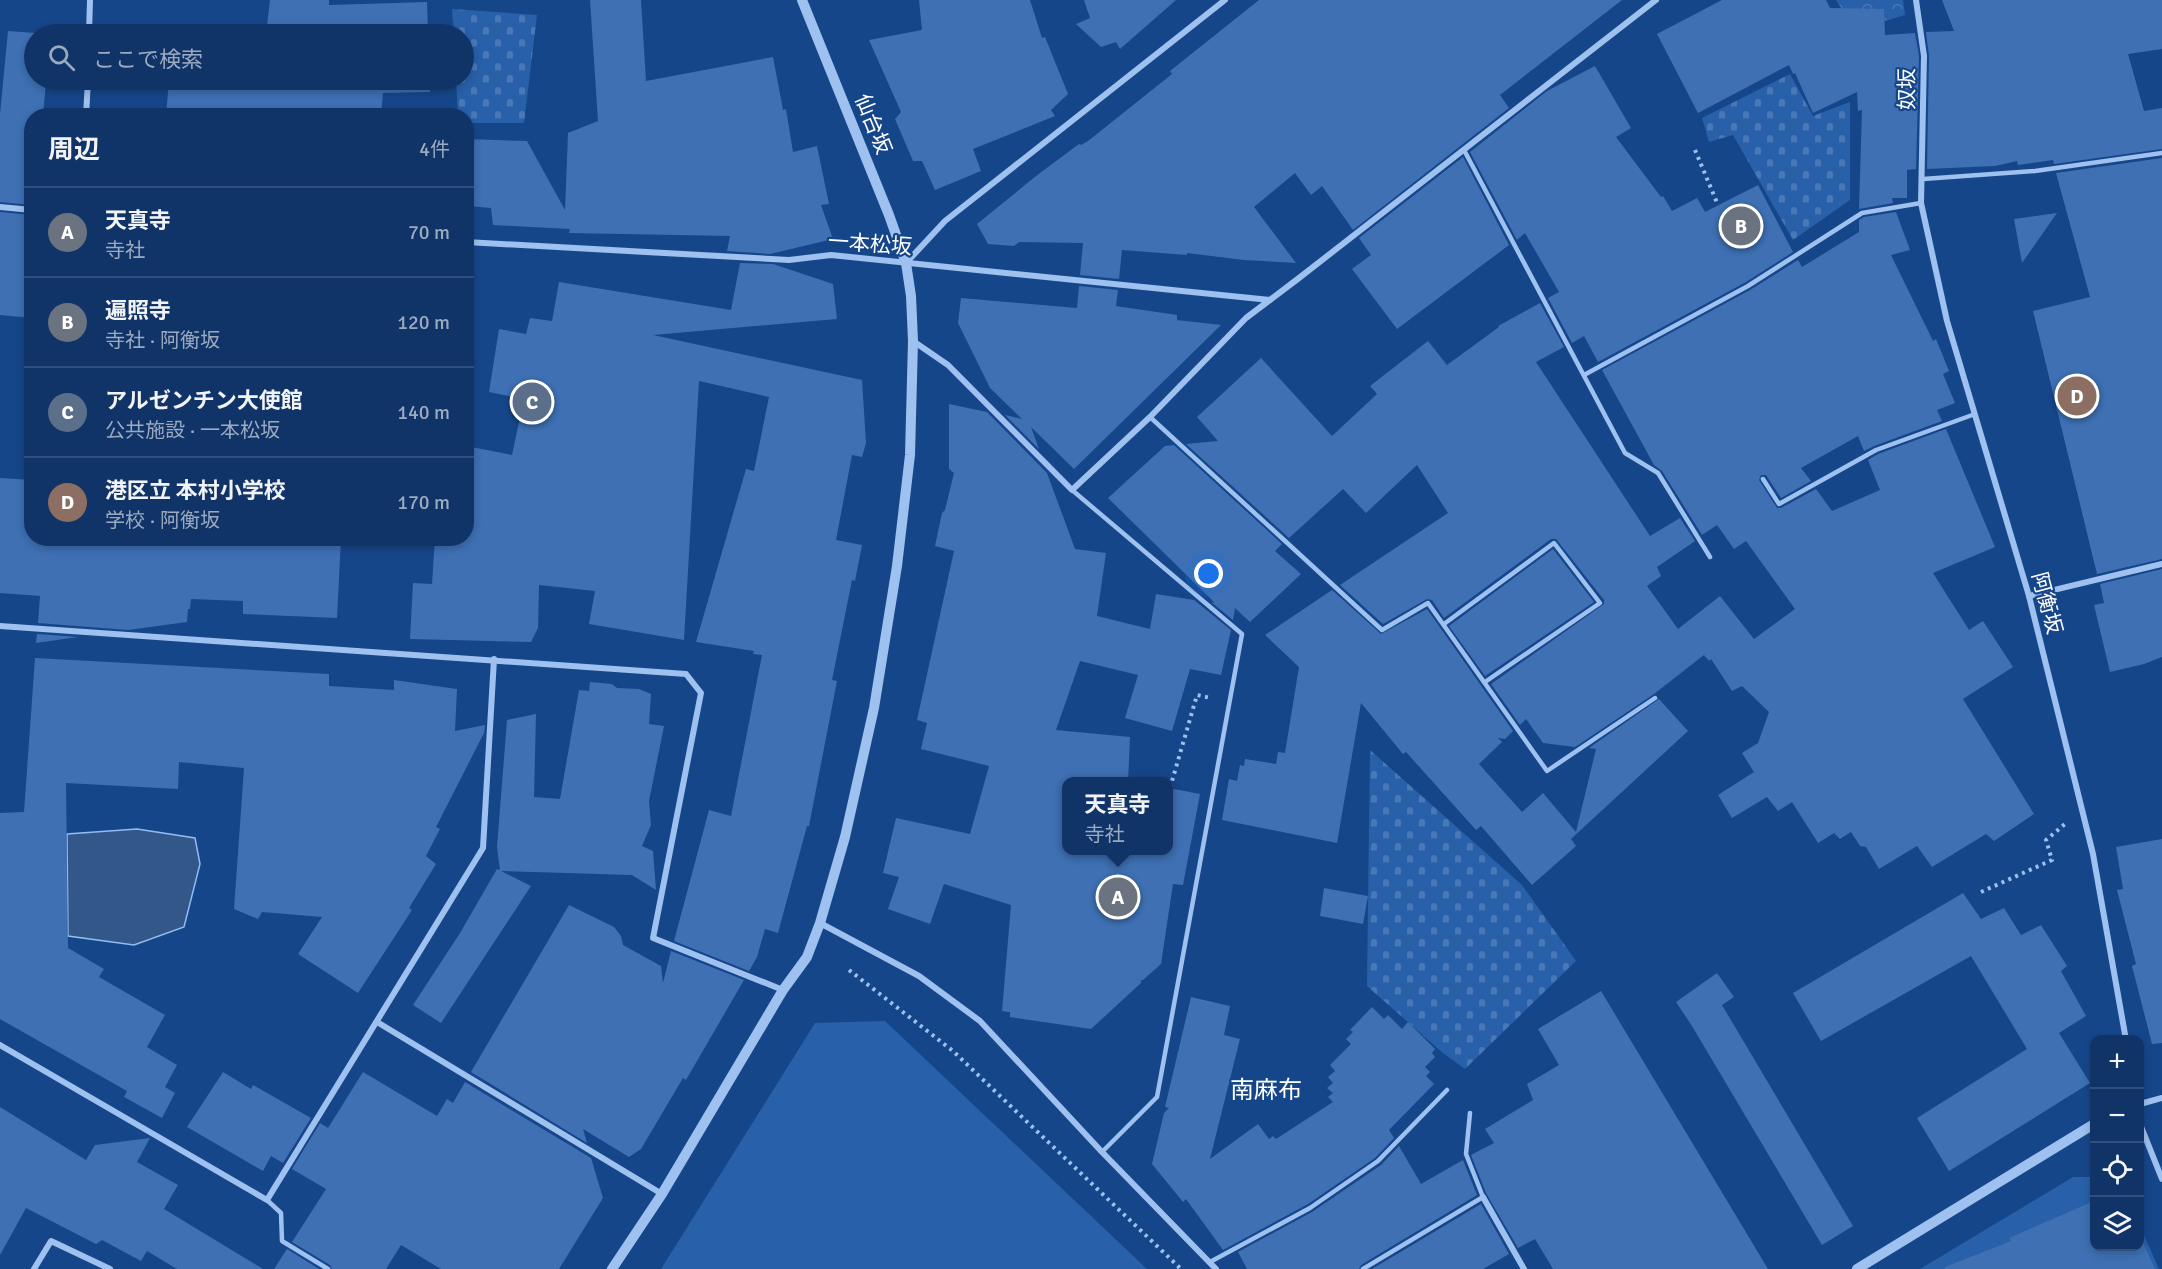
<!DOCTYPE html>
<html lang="ja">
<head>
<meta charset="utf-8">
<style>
	body { margin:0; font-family:Signika,"Noto Sans JP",sans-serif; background:#1e3f71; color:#f1f3f6 }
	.controls { position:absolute; right:18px; bottom:18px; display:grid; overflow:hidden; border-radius:12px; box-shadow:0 3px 9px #0003 }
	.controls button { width:54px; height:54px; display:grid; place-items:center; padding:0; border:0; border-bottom:2px solid #304f7c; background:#103468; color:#f1f3f6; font:30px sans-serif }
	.you { position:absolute; left:1209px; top:574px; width:21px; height:21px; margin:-15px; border:4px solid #fff; border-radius:50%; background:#1a73e8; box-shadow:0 0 0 9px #1a73e833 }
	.badge { display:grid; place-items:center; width:39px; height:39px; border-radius:50%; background:#90b9f0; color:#fff; font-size:20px; font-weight:700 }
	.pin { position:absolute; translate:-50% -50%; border:3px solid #fff; box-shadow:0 2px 6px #0006 }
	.popup { position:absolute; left:1062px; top:777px; width:111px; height:78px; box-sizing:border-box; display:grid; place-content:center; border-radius:12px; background:#103468; filter:drop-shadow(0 2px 4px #0005); font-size:20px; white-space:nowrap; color:#9caac0 }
	.popup b { font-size:22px; color:#f1f3f6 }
	.popup::after { content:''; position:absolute; left:50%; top:100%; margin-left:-12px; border:12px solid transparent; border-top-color:#103468 }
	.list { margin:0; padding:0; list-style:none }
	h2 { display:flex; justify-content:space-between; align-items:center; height:78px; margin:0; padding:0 24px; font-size:26px }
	h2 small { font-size:20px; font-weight:400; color:#9caac0 }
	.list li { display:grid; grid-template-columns:39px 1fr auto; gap:18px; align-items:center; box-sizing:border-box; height:90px; padding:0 24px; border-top:2px solid #304f7c }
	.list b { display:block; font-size:22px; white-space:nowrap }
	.list p { margin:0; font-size:20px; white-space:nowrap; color:#9caac0 }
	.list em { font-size:20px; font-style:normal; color:#9caac0 }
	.icon { flex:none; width:33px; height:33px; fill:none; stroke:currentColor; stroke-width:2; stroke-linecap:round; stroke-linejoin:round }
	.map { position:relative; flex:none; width:2162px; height:1269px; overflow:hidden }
	.search { position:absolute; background:#103468; box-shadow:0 3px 9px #0003; left:24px; top:24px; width:450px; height:66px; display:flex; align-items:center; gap:15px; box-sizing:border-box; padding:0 21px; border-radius:33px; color:#9caac0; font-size:22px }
	.panel { position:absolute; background:#103468; box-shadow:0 3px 9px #0003; left:24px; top:108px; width:450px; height:438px; border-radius:24px }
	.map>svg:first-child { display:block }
	.grass { fill:#2860a9 }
	.cemetery { fill:url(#cemetery-stones) }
	.park { fill:url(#park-crowns) }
	.water { fill:#335789; stroke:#91bcf2; stroke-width:1.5 }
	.building { fill:#3e70b3 }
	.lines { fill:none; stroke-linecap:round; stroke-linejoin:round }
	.path { stroke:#9ec1ef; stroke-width:4; stroke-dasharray:3 4.5; stroke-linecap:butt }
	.service { stroke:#9ec1ef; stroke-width:4.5 }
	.minor { stroke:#9ec1ef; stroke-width:6 }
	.tertiary { stroke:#9ec1ef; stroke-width:10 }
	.labels { text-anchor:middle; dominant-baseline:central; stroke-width:4.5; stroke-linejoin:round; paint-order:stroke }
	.street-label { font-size:21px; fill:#fff; stroke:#16468a }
	.quarter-label { font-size:24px; fill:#fff; stroke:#16468a }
</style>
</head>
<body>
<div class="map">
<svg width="2162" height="1269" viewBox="0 0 2162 1269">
	<defs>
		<pattern id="cemetery-stones" width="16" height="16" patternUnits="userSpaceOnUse" patternTransform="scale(1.5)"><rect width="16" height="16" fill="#2860a9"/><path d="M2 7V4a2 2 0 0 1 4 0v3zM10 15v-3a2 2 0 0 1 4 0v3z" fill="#4878b6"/></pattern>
		<pattern id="park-crowns" width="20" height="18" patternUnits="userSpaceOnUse" patternTransform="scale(1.5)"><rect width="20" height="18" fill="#2860a9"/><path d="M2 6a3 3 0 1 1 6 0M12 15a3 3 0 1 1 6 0" fill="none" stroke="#4878b6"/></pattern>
	</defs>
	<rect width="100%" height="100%" fill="#16468a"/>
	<!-- grass -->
	<g class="grass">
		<polygon points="885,1021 1147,1269 661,1269 815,1023"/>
		<polygon points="2073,1177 2094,1177 2094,1246 2140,1246 2140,1226 2159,1269 1920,1269"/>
	</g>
	<!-- cemetery -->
	<g class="cemetery">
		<polygon points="452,9 537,15 524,123 467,123 466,116 458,115 456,80 464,80 464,34 454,34"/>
		<polygon points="1790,74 1813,116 1850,102 1850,200 1793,240 1733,135 1709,142 1702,118"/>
		<polygon points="1370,750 1522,885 1576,961 1465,1069 1443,1053 1367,986"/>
	</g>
	<!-- park -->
	<polygon class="park" points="1836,0 1903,0 1905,15 1855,30"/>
	<!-- water -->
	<polygon class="water" points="137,829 195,838 200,864 184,927 134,945 68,936 67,834"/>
	<!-- building -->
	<g class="building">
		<polygon points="270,0 329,0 329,5 427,2 428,34 266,34"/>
		<polygon points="590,0 641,0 646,81 773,57 783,110 786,109 793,152 817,146 829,204 821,205 833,239 770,254 727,251 730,236 569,233 570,229 493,225 491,208 467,206 470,175 466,175 466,139 527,141 565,210 568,133 598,121"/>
		<polygon points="919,0 1030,0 1042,38 1045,37 1068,94 1051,110 1055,116 973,149 981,171 935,190 922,161 913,161 895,119 901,112 869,40 922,30"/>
		<polygon points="1084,0 1176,0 1120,49 1116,42 1101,47 1076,24 1090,18"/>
		<polygon points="1259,0 1622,0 1500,95 1509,108 1353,230 1322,186 1311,195 1295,173 1254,207 1296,263 1244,260 1187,253 1187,255 1122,250 1119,279 1080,275 1083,243 1019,242 1014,246 988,244 977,224 1036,176 1079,144 1081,145 1088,141 1172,74 1170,71"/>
		<polygon points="1722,0 1826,0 1830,8 1884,9 1885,35 1915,33 1919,56 1916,169 1907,170 1907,198 1892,198 1893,203 1859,209 1862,110 1858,111 1857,92 1813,113 1795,73 1793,74 1789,65 1698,113 1657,34"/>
		<polygon points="1942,0 2162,0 2162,49 2128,54 2144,111 2162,108 2162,149 2054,164 2053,160 2018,165 2017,161 1995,166 1927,169 1929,56 1926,32 1954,31"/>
		<polygon points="8,31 50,34 34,34 34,80 54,80 54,82 46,82 43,116 32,116 32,205 0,202 0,114"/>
		<polygon points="1595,66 1631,128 1616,137 1661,197 1663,196 1672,211 1697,198 1705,212 1758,185 1793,252 1746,282 1598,362 1584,336 1572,343 1548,298 1559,292 1525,233 1517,240 1470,152 1547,91"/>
		<polygon points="169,80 430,80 430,92 383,93 381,116 166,116"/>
		<polygon points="1463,157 1509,245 1397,329 1352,269 1371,255 1359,238"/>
		<polygon points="2162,158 2162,559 2097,574 2033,311 2090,297 2056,173"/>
		<polygon points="0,212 32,215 32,318 0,315"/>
		<polygon points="1896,212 1910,250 1891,255 1933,341 1936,339 1949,371 1943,374 1955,403 1937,410 1942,421 1874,446 1864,451 1858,436 1801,468 1811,481 1781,498 1766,475 1761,475 1759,480 1777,508 1781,508 1816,489 1832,511 1880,490 1868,460 1878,454 1946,429 1995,547 1933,573 1969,630 1983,621 2013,667 1963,699 2034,814 1994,841 1986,834 1932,867 1917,846 1879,869 1866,847 1860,846 1851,832 1840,839 1834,833 1818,843 1792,802 1778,811 1767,797 1732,818 1718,795 1754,772 1742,753 1758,743 1769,712 1742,686 1732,691 1711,659 1709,661 1704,655 1654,694 1575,747 1543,743 1526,719 1520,725 1491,684 1604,604 1604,600 1556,539 1551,539 1444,618 1432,600 1427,599 1383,624 1340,585 1448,513 1417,465 1366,513 1343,489 1289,538 1186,444 1218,441 1197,417 1261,358 1332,436 1377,394 1370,386 1428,341 1447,365 1499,327 1498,326 1540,303 1564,347 1536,362 1650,536 1680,518 1695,541 1657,567 1661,576 1647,586 1678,629 1720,596 1754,639 1795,609 1746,541 1734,549 1717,525 1702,535 1662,471 1654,465 1602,370 1750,290 1798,260 1802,267 1859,232 1859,220 1864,217"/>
		<polygon points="2057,213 2022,263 2014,219"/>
		<polygon points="740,263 773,264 833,284 837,319 653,335 862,380 866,443 862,457 852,455 836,540 862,545 855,581 852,580 832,680 837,681 809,826 807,826 778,933 765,929 757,957 749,971 674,941 709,810 731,816 762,655 753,654 754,651 696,642 746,469 754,471 769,397 699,381 684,640 589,624 595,591 539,585 538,628 531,642 410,639 413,583 432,584 435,538 466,538 466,446 512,455 524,399 489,392 499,329 526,334 530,318 552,321 559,282 731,310"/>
		<polygon points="1079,286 1118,290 1116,306 1177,315 1177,320 1221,325 1074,469 1031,427 1039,449 1005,415 1022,419 990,388 958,323 961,298 1077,308"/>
		<polygon points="949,404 987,412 1047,473 1075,549 1106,553 1097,616 1150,629 1156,594 1194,600 1231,630 1221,675 1190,669 1172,731 1125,718 1138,675 1080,661 1056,730 1130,737 1128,782 1067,782 1067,850 1169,850 1169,788 1200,794 1183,885 1173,884 1161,964 1143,980 1141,980 1141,983 1091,1029 1010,1017 1010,1012 1002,1011 1011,905 944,884 930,924 888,909 899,877 883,873 896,818 970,834 989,766 921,749 927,723 917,720 954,551 935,546 942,513 945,510 954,473 949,469"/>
		<polygon points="1174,445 1282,544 1275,551 1301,574 1250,622 1235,608 1233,620 1211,602 1215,603 1108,498 1165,446"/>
		<polygon points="0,478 32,480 32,538 341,538 337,618 243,614 243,601 191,599 190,609 188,609 187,622 128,630 38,623 40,596 0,593"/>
		<polygon points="1553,549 1594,602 1485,676 1449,626"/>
		<polygon points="2162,569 2162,657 2144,664 2110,672 2094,605 2104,603 2100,584"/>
		<polygon points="1332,590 1381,634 1427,609 1513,731 1505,739 1498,738 1502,742 1479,764 1522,812 1543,793 1576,832 1596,749 1589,748 1659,699 1688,731 1571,839 1576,846 1532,885 1481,826 1476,830 1406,752 1403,754 1361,703 1337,843 1222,820 1229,779 1237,781 1240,765 1244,766 1245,759 1276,764 1278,752 1285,753 1299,667 1265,635"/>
		<polygon points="37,634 78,637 36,643"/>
		<polygon points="35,658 329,674 329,686 394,690 394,680 457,689 455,731 485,725 484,733 436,827 440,829 426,856 436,864 409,908 412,910 358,993 298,954 322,917 262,912 258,919 234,909 244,768 179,762 178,789 66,783 68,948 104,969 99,977 165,1015 147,1047 177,1065 165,1087 175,1093 162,1118 124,1097 127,1091 0,1019 0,813 24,812"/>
		<polygon points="590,682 612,684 617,688 639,689 651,694 649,724 664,726 649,801 651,825 642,846 653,851 656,890 632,875 501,871 531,886 441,1023 413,1005 460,933 497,869 500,870 497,847 507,720 536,714 534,797 560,799 579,690 589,691"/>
		<polygon points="2162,839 2162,1043 2152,1044 2132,966 2136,964 2117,890 2123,889 2116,847"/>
		<polygon points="1324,888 1368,896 1363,924 1320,916"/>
		<polygon points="1963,893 1981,919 2004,908 2021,935 2041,925 2067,966 2061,971 2086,1016 2059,1033 2090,1083 1949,1171 1917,1118 2027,1049 1971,956 1821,1041 1793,993"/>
		<polygon points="569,905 614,927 621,936 623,945 661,966 663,983 671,951 744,980 686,1080 683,1078 641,1149 629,1157 583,1129 587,1143 471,1072"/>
		<polygon points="1717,973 1734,997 1722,1005 1853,1226 1822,1245 1692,1026 1676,1002"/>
		<polygon points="1601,991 1768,1269 1553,1269 1535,1239 1518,1248 1486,1193 1471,1155 1494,1143 1485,1129 1533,1100 1527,1084 1559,1065 1538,1029"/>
		<polygon points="1191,997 1230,1006 1224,1035 1240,1039 1210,1159 1258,1124 1269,1139 1273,1136 1276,1139 1333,1102 1328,1097 1333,1093 1327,1088 1333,1083 1328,1077 1335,1071 1330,1065 1351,1044 1346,1039 1353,1032 1350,1030 1372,1007 1384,1019 1388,1015 1402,1029 1408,1022 1435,1049 1432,1053 1435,1057 1425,1067 1430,1072 1426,1076 1434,1084 1389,1130 1394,1138 1375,1158 1308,1204 1223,1250 1186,1199 1183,1202 1152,1164 1164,1113 1169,1108 1165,1107"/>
		<polygon points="223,1072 251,1089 253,1085 311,1118 283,1163 271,1156 263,1171 187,1127"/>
		<polygon points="363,1072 437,1116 447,1099 453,1103 465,1082 591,1158 603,1198 559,1269 441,1269 401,1245 386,1269 332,1269 330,1265 292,1242 326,1189 292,1169 320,1123 328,1128"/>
		<polygon points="0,1107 86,1160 95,1145 150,1138 137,1162 178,1185 164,1209 263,1269 177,1269 147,1251 141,1261 102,1240 96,1244 26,1208 0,1255"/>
		<polygon points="1399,1146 1421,1184 1463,1160 1477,1195 1361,1265 1359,1269 1247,1269 1238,1252 1312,1212 1381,1165"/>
		<polygon points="2094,1201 2094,1246 2139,1246 2139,1233 2155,1269 1945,1269 1945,1267 2011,1241 2009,1238"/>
		<polygon points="1481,1204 1509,1254 1483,1269 1372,1269"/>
		<polygon points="287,1249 319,1269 274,1269"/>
	</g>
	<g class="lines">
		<!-- path -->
		<g class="path">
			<polyline points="1695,150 1718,205"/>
			<polyline points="1170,788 1197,695 1211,698"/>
			<polyline points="1981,892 2052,860 2046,840 2065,824"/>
			<polyline points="849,970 953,1051 1181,1269"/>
		</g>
		<!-- service -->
		<g class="service">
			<polyline points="1464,150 1625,453 1658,473 1710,557"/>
			<polyline points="1923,179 2035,171 2162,153"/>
			<polyline points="1584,375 1748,286 1862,213 1921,203"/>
			<polyline points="1150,417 1382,630 1428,603 1547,771 1655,698"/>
			<polyline points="1763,479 1779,504 1876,450 1975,414"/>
			<polyline points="1072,490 1242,634 1157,1097 1102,1152"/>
			<polyline points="1444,624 1554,543 1600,603 1485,682"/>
			<polyline points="267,1200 281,1213 282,1241 328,1269"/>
			<polyline points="1210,1262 1310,1208 1378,1161 1447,1090"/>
			<polyline points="1363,1269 1483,1197 1466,1154 1470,1113"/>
		</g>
		<!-- minor -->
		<g class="minor">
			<polyline points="1916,0 1924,56 1921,203 1947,321 2029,596 2093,854 2126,1040"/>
			<polyline points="89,34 90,0"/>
			<polyline points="86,116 88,80"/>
			<polyline points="0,207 32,210"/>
			<polyline points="466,242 789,260 831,255 1270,300"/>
			<polyline points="906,263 945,221 1225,0"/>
			<polyline points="913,341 948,365 1072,490 1150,417 1246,318 1299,278 1656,0"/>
			<polyline points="2029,596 2162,564"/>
			<polyline points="0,626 686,674 701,693 653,938 783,990"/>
			<polyline points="820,923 919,976 980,1021 1102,1152 1216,1269"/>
			<polyline points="377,1022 662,1194"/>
			<polyline points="0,1045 267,1200 483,848 494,659"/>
			<polyline points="2140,1104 2162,1098"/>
			<polyline points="2140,1124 2162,1179"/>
			<polyline points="1483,1197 1524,1269"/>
			<polyline points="34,1269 51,1241 110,1269"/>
		</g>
		<!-- tertiary -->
		<g class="tertiary">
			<polyline points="612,1269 662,1194 783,990 807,957 820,923 845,837 874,708 897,566 910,455 913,341 911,296 906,263 889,215 802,0"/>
			<polyline points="1857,1269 2094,1124"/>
		</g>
	</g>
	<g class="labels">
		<!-- street labels -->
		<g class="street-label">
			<text transform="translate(1907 89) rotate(-90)">奴坂</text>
			<text transform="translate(873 124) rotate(68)">仙台坂</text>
			<text transform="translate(870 244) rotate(4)">一本松坂</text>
			<text transform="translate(2047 603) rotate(75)">阿衡坂</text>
		</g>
		<!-- quarter labels -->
		<g class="quarter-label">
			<text x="1266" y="1090">南麻布</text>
		</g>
	</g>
</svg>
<div class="controls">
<button>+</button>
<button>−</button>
<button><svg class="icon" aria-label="locate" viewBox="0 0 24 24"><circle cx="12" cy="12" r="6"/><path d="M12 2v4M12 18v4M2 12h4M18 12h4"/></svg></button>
<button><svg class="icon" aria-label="layers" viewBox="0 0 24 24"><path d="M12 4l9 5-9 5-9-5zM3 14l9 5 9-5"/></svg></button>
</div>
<div class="you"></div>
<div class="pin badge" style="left:1118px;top:897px;background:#6b7280">A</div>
<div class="popup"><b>天真寺</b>寺社</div>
<div class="pin badge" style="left:1741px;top:226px;background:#6b7280">B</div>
<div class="pin badge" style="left:532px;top:402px;background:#5c6f8a">C</div>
<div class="pin badge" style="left:2077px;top:396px;background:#8d6e63">D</div>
<div class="search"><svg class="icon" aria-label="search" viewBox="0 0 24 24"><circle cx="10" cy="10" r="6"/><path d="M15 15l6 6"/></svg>ここで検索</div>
<section class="panel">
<h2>周辺<small>4件</small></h2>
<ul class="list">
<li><span class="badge" style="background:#6b7280">A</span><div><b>天真寺</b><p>寺社</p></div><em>70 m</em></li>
<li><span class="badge" style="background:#6b7280">B</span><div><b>遍照寺</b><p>寺社 · 阿衡坂</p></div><em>120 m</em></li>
<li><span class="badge" style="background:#5c6f8a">C</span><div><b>アルゼンチン大使館</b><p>公共施設 · 一本松坂</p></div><em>140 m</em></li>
<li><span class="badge" style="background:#8d6e63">D</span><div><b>港区立 本村小学校</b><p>学校 · 阿衡坂</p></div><em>170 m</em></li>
</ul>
</section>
</div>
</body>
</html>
